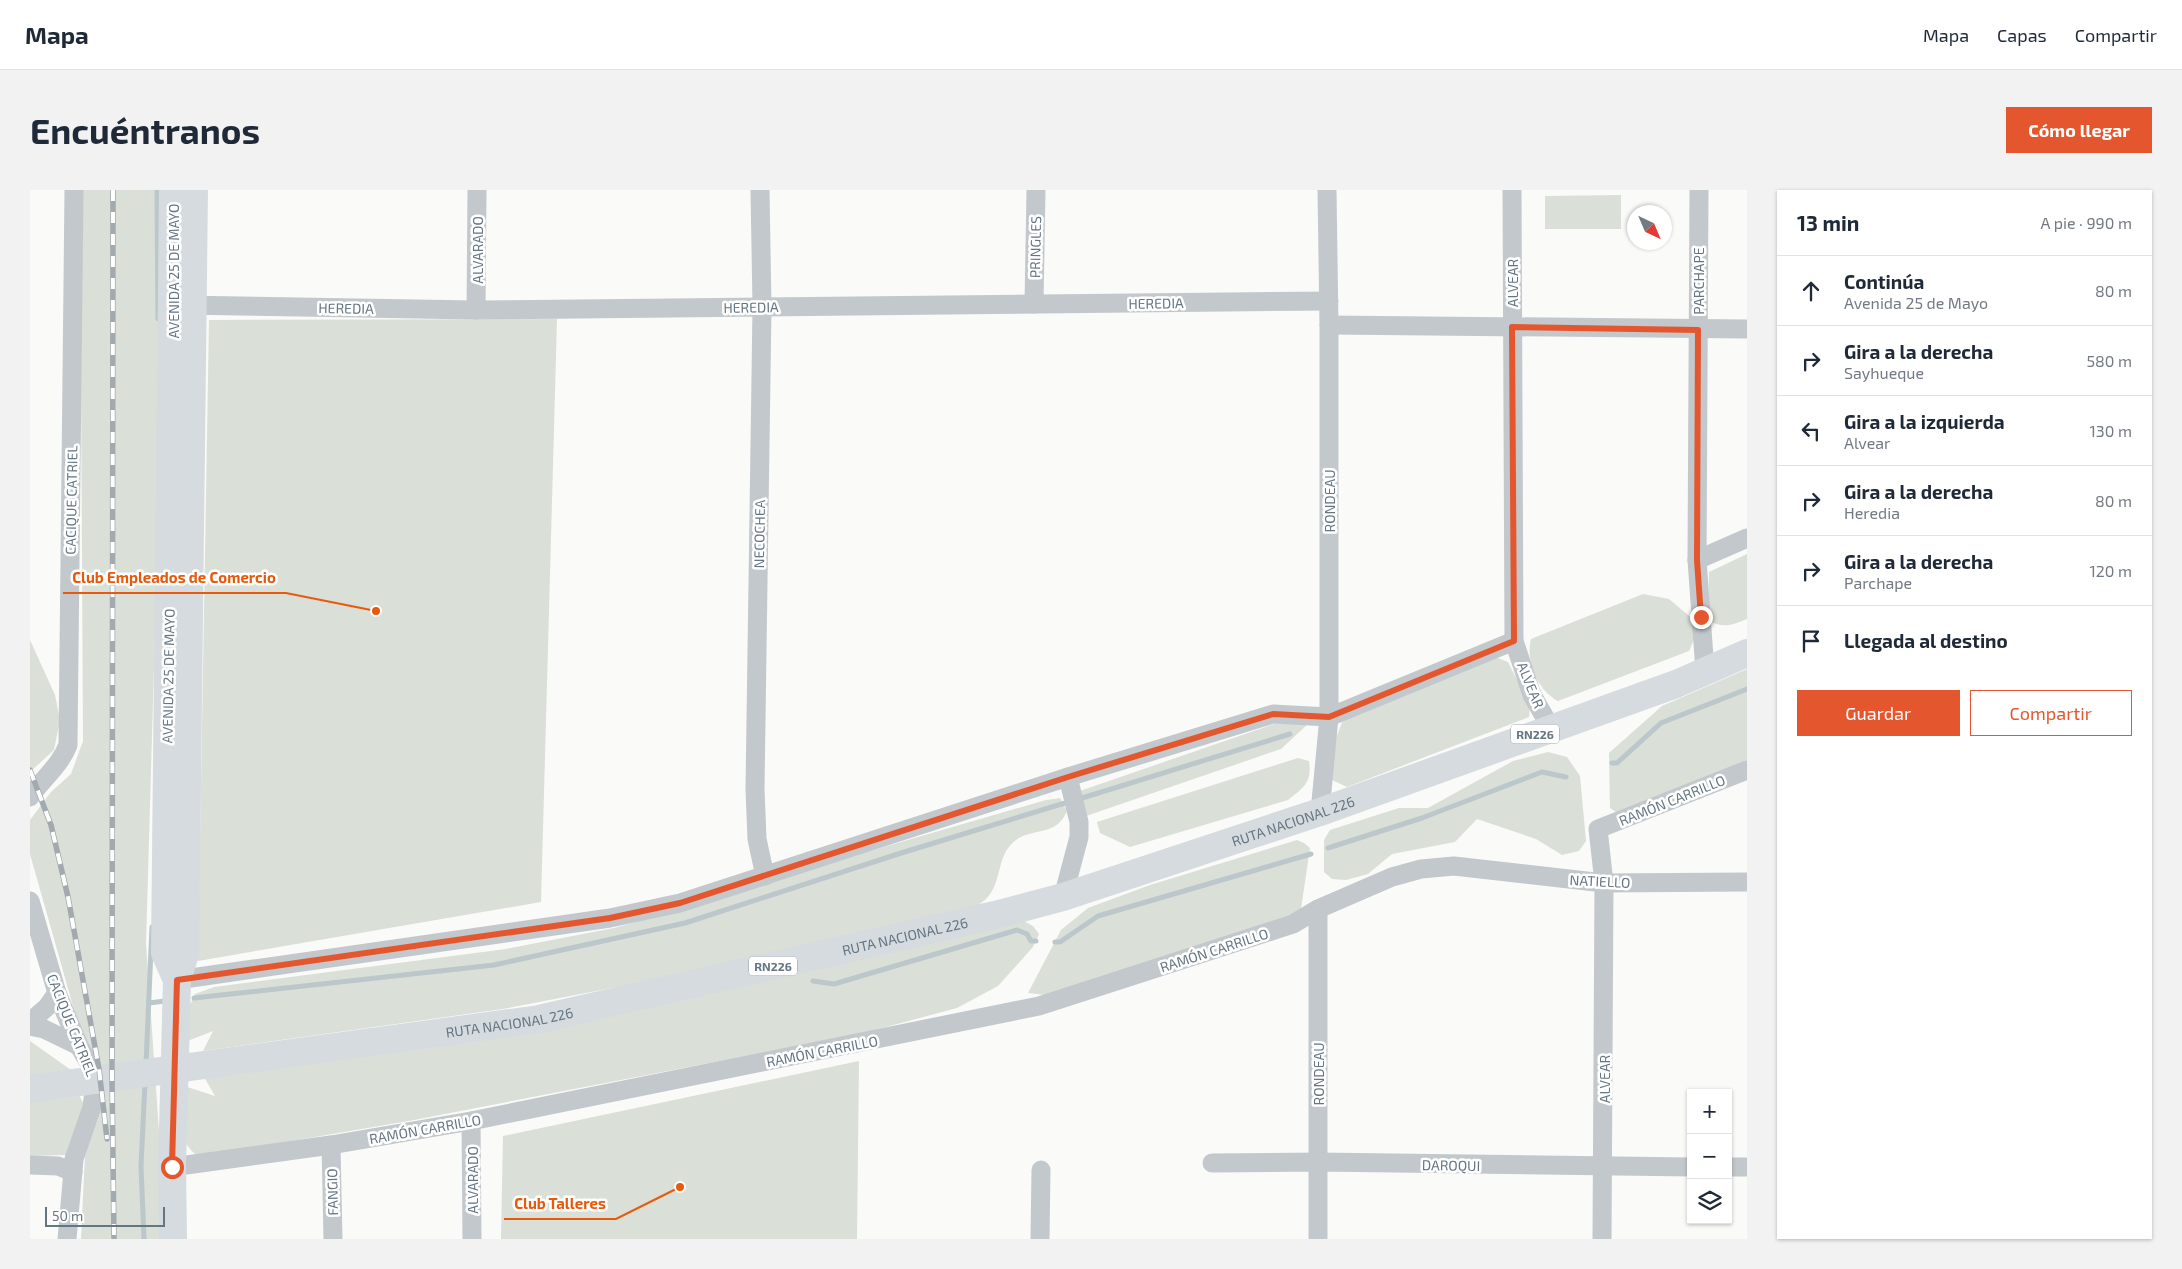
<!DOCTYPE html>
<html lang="es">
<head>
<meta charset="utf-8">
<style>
	body { margin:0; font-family:"Exo 2",sans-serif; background:#f2f2f3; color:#1f2937 }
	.controls { position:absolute; right:15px; bottom:15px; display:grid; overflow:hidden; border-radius:0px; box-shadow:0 1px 4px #0004 }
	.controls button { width:45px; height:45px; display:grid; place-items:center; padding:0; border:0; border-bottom:1px solid #e0e1e3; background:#fff; color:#1f2937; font:25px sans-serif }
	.compass { position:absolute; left:1597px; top:15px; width:45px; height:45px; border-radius:50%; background:#fff; box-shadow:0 1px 4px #0004; rotate:136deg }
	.scale { position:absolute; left:15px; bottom:12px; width:120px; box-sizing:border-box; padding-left:5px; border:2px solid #657683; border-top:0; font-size:14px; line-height:18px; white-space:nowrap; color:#657683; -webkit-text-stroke:4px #fff; paint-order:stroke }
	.stop { position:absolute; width:15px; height:15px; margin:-11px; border:4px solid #e4572e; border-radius:50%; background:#fff }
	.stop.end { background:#e4572e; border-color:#fff; box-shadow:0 1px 5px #0008 }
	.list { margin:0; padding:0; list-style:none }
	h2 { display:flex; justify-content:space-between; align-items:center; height:65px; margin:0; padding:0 20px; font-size:21px }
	h2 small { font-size:16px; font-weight:400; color:#747a83 }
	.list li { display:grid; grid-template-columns:32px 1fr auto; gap:15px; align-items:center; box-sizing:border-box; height:70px; padding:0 20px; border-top:1px solid #e0e1e3 }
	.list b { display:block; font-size:19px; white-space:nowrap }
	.list p { margin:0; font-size:16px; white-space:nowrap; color:#747a83 }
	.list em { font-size:16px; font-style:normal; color:#747a83 }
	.actions { display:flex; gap:10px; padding:15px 20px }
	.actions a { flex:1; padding:11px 0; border:1px solid #e4572e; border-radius:0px; text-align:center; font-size:18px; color:#e4572e }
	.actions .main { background:#e4572e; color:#fff }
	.icon { flex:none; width:28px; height:28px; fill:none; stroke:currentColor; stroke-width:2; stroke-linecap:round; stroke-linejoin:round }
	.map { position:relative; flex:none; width:1717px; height:1049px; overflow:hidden; border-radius:0px }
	header { display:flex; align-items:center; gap:30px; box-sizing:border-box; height:70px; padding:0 25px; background:#fff; border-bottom:1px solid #e0e1e3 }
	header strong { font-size:24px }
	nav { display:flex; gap:28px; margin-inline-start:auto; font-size:18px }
	.intro { display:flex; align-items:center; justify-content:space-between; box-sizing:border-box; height:120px; padding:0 30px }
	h1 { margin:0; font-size:35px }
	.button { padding:12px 22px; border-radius:0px; background:#e4572e; color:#fff; font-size:18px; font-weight:700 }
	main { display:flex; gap:30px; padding:0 30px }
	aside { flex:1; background:#fff; border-radius:0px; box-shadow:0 1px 4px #0004 }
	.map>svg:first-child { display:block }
	.green { fill:#dadfd7 }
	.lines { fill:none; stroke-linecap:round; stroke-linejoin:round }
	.stream { stroke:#bbc7cb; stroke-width:5 }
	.street { stroke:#c3c8cc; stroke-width:19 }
	.secondary { stroke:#d6dbdf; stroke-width:28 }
	.highway { stroke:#d6dbdf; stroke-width:28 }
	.rail-casing { stroke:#a2aab0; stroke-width:5.5 }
	.rail { stroke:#fff; stroke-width:4; stroke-dasharray:11; stroke-linecap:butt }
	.route { stroke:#e4572e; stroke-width:6 }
	.labels { text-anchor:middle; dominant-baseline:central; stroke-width:5; stroke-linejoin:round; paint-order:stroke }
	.shield { fill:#fff; stroke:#939fa8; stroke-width:1 }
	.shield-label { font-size:12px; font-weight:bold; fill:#657683 }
	.street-label { font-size:14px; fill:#657683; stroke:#fff }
	.leader { fill:none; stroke:#e8590c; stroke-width:2 }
	.callout-dot { fill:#e8590c; stroke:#fff; stroke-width:2 }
	.callout-label { font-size:15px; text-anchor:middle; font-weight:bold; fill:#e8590c; stroke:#fff; stroke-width:5; stroke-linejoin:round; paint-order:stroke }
</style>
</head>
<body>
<header>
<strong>Mapa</strong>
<nav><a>Mapa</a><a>Capas</a><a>Compartir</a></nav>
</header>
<div class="intro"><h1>Encuéntranos</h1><a class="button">Cómo llegar</a></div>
<main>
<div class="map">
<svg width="1717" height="1049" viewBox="0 0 1717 1049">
	<rect width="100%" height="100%" fill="#fafaf8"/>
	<!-- green -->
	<g class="green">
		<polygon points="50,0 134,0 127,372 116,754 132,985 134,1049 51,1049 55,965 70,923 50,841 0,664 0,630 21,602 41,584 53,551"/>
		<polygon points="1591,5 1591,39 1515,39 1515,6"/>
		<polygon points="527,129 511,712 168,771 179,130"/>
		<path d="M1717,364V429C1702,435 1693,439 1678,430L1679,382Z"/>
		<path d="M1613,404L1639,409L1665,431L1666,445L1659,461L1528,511C1508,501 1495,471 1501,449Z"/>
		<polygon points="0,450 25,505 30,530 24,560 0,582"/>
		<polygon points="1460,465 1478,472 1500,516 1499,527 1317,597 1302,590 1305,551 1314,527"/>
		<polygon points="1717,479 1717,574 1589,624 1580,618 1579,563 1632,516"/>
		<polygon points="1279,533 1251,559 1056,626 1047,602 1244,534"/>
		<polygon points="1518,562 1537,567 1550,586 1556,651 1549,661 1532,665 1506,649 1447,629 1425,652 1362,664 1338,684 1316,690 1302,689 1294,682 1294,650 1300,640 1369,618 1398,618 1483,571"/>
		<path d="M1268,568L1279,571C1282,593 1274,597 1258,610L1100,657L1070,643L1067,632Z"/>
		<path d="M1030,608L1037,621C1026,647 1004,637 986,650C967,664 972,688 960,704C954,713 944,717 935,722L691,777L473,819L173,861L183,841L155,852L159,817L165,804L184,797L476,759L584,738L696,707L826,665L1016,610Z"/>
		<polygon points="1267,650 1274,653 1280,658 1271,719 1258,732 1015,805 998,803 1031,740 1058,718 1120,695"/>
		<path d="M994,731L1003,736L1009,744L1003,757L968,796L927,818L830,844L384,930L169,967C144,949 150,922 151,895L185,906L174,887Z"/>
		<polygon points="0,851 41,880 0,886"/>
		<polygon points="829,871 827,1049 471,1049 473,946"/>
		<polygon points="49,905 54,915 36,965 0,966 0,912"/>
	</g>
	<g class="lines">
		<!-- stream -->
		<g class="stream">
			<polyline points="127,0 128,129"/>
			<polyline points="1582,573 1587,573 1631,533 1717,499"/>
			<polyline points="1052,608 1260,544"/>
			<polyline points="1298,658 1392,628 1512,582 1536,587"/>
			<polyline points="1025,752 1030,752 1068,726 1281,664"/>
			<polyline points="783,791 804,794 987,740 997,744 1001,751 1006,751"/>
			<polyline points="164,808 464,775 655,733 868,664 1035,613"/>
			<polyline points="119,813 135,811"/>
			<polyline points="116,874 122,737"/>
			<polyline points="114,1049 111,976 115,892"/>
		</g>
		<!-- street -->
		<g class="street">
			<polyline points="730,0 732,117 725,599 727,649 735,686"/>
			<polyline points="1482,0 1484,451 1502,505 1521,538"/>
			<polyline points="1669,0 1667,370 1675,481"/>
			<polyline points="1004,114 1006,0"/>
			<polyline points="150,115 446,120 1299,111"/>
			<polyline points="446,120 447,0"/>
			<polyline points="1299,135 1717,139"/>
			<polyline points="1667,370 1717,348"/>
			<path d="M0,607C12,589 30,576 38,555L44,0"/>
			<polyline points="1290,622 1299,527 1299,135 1297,0"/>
			<polyline points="1033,707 1049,647 1049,632 1038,587"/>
			<polyline points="0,711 27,803 49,856 61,876 65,893 62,917 44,969 37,1049"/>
			<polyline points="1288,719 1288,1049"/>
			<polyline points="147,790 580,728 650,713 1038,587 1243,524 1299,527 1484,451"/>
			<polyline points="0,832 17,817 27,803"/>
			<polyline points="0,836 14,839 49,856"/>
			<polyline points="441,931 442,1049"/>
			<polyline points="301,955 303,1049"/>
			<polyline points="1182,973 1288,972 1661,977"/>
			<polyline points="0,975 28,976 43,982"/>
			<polyline points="142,977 301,955 441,931 1009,816 1263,734 1288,719 1362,687 1391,679 1424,676 1574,693 1717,692"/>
			<polyline points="1698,977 1717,977"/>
			<polyline points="1010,1049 1011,980"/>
			<polyline points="1572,1049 1574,693 1568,639 1717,580"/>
		</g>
		<!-- secondary -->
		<g class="secondary">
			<polyline points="143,0 135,763 147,790"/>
			<polyline points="143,1049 142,977 147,790 155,764 164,0"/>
		</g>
		<!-- highway -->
		<path class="highway" id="s1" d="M0,899L509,829L965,725L1033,707L1290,622L1646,494L1717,463"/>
		<defs>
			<g id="rail">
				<polyline points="83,0 82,887 84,1049"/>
				<polyline points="0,580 21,635 38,707 69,879 77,949"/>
			</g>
		</defs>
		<!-- rail casing -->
		<use href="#rail" class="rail-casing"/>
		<!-- rail -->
		<use href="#rail" class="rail"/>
	</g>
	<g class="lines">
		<!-- route -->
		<polyline class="route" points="142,977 147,790 580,728 650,713 1038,587 1243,524 1299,527 1484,451 1482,137 1668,140 1667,370 1671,427"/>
	</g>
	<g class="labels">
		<!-- shield labels -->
		<g class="shield">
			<rect x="1481" y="534.5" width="48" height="19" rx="4"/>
			<rect x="719" y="766.5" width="48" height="19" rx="4"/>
		</g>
		<g class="shield-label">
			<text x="1505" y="544">RN226</text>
			<text x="743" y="776">RN226</text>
		</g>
		<!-- street labels -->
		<g class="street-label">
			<text transform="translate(1005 57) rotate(-89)">PRINGLES</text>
			<text transform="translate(447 60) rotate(-90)">ALVARADO</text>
			<text transform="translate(143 81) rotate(-90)">AVENIDA 25 DE MAYO</text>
			<text transform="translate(1668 91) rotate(-90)">PARCHAPE</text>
			<text transform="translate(1482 93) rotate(-90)">ALVEAR</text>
			<text transform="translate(1126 113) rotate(-1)">HEREDIA</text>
			<text transform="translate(721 117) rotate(-1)">HEREDIA</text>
			<text transform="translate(316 118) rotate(1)">HEREDIA</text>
			<text transform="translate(41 310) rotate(-89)">CACIQUE CATRIEL</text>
			<text transform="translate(1299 311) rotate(-90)">RONDEAU</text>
			<text transform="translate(729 344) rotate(-89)">NECOCHEA</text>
			<text transform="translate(138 486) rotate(-89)">AVENIDA 25 DE MAYO</text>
			<text transform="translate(1501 495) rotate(68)">ALVEAR</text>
			<text transform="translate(1642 610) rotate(-22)">RAMÓN CARRILLO</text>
			<text stroke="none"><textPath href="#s1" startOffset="1294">RUTA NACIONAL 226</textPath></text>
			<text transform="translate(1570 691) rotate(3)">NATIELLO</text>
			<text stroke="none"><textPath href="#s1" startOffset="889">RUTA NACIONAL 226</textPath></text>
			<text transform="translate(1184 760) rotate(-18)">RAMÓN CARRILLO</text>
			<text stroke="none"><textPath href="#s1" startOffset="484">RUTA NACIONAL 226</textPath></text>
			<text transform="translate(42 835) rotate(68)">CACIQUE CATRIEL</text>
			<text transform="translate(792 861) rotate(-11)">RAMÓN CARRILLO</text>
			<text transform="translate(1288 884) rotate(-90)">RONDEAU</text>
			<text transform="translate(1574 889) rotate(-90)">ALVEAR</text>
			<text transform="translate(395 939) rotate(-10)">RAMÓN CARRILLO</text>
			<text transform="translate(1421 975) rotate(1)">DAROQUI</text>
			<text transform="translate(442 990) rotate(-90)">ALVARADO</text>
			<text transform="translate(302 1002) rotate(-91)">FANGIO</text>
		</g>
	</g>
	<!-- callouts -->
	<path class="leader" d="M346 421L256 403H33M650 997L586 1029H474"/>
	<g class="callout-dot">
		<circle cx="346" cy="421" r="5"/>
		<circle cx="650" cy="997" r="5"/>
	</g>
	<g class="callout-label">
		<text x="144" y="393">Club Empleados de Comercio</text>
		<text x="530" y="1019">Club Talleres</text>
	</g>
</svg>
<div class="controls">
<button>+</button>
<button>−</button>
<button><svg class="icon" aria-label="layers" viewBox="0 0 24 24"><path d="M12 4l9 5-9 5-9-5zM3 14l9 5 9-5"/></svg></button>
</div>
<svg class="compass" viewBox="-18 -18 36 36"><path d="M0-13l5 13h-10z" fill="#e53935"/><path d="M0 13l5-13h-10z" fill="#747a83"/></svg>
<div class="scale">50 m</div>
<div class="stop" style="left:142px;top:977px"></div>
<div class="stop end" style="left:1671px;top:427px"></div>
</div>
<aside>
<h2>13 min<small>A pie · 990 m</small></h2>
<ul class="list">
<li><svg class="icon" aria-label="ahead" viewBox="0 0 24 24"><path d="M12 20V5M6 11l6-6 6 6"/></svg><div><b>Continúa</b><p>Avenida 25 de Mayo</p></div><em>80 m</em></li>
<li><svg class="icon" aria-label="right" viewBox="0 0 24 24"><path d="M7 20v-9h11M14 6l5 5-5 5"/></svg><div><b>Gira a la derecha</b><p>Sayhueque</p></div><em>580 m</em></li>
<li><svg class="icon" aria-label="left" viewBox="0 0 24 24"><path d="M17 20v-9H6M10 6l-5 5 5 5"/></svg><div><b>Gira a la izquierda</b><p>Alvear</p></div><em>130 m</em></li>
<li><svg class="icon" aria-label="right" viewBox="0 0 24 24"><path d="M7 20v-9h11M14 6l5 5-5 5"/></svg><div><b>Gira a la derecha</b><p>Heredia</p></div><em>80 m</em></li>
<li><svg class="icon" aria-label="right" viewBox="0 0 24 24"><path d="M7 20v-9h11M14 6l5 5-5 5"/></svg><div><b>Gira a la derecha</b><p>Parchape</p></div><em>120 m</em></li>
<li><svg class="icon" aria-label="arrive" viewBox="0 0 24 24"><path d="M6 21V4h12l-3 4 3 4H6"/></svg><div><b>Llegada al destino</b></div></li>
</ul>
<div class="actions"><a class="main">Guardar</a><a>Compartir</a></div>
</aside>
</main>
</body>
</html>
